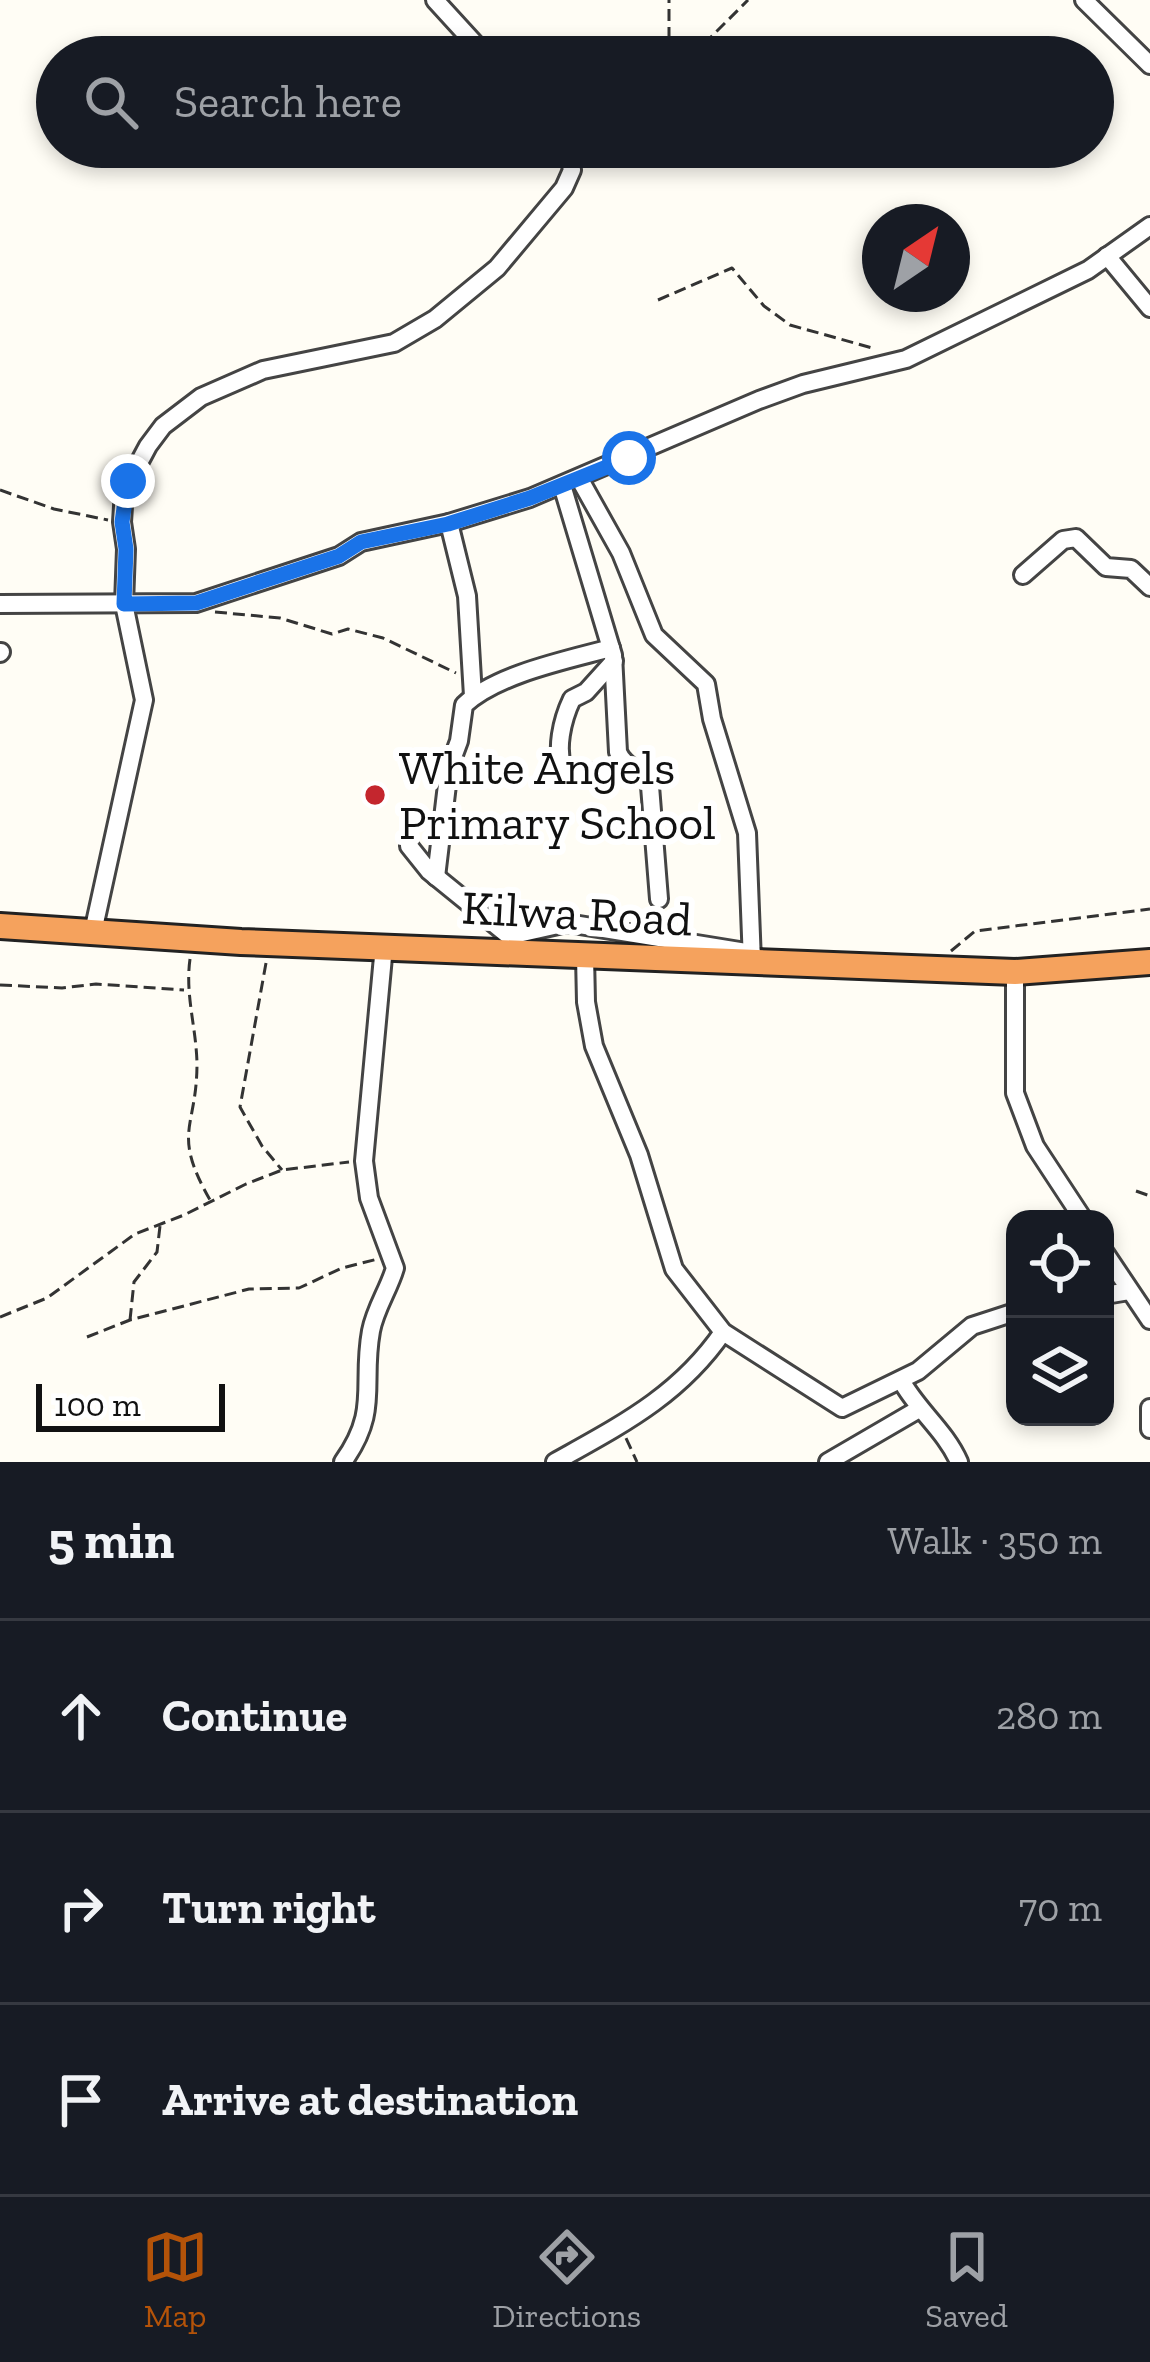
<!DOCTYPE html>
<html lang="en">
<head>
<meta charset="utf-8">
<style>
	body { margin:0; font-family:"Zilla Slab",serif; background:#242831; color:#f1f3f6 }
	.controls { position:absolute; right:36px; bottom:36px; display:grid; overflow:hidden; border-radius:24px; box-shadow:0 6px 18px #0003 }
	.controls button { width:108px; height:108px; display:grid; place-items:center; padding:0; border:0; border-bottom:3px solid #363941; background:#171b24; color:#f1f3f6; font:60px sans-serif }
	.compass { position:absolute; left:862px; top:204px; width:108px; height:108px; border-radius:50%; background:#171b24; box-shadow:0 6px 18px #0003; rotate:35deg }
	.scale { position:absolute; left:36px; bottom:30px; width:189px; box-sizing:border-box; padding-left:12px; border:6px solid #111; border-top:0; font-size:33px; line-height:42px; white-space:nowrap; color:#111; -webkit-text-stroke:9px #fff; paint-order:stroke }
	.stop { position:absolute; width:36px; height:36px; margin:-27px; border:9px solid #1a73e8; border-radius:50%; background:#fff }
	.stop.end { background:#1a73e8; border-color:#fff; box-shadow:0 3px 12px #0008 }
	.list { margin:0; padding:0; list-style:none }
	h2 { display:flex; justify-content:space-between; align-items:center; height:156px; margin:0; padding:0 48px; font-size:51px }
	h2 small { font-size:39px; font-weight:400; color:#9ea1a6 }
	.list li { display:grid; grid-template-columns:78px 1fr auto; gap:36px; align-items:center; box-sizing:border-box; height:192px; padding:0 48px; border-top:3px solid #363941 }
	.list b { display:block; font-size:45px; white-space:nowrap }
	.list em { font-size:39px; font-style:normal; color:#9ea1a6 }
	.icon { flex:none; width:66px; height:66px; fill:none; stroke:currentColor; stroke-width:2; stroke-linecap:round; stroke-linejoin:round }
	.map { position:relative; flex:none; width:1150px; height:1462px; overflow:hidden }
	.search { position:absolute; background:#171b24; box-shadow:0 6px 18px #0003; left:36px; right:36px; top:36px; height:132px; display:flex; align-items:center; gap:30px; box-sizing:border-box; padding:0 42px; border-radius:66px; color:#9ea1a6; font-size:45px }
	.sheet { height:732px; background:#171b24 }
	nav { display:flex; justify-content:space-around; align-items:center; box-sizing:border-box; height:168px; border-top:3px solid #363941; background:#171b24; font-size:33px; color:#9ea1a6 }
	nav a { display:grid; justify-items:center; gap:6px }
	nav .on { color:#b45309 }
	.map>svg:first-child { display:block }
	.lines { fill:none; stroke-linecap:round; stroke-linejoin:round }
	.minor-casing { stroke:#444; stroke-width:22 }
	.highway-casing { stroke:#222; stroke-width:30 }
	.path { stroke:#333; stroke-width:3; stroke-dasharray:12 6; stroke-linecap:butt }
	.minor { stroke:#fff; stroke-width:16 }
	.highway { stroke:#f5a25d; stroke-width:24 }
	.route { stroke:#1a73e8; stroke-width:15 }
	.poi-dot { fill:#c4262e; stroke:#fff; stroke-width:4.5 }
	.labels { text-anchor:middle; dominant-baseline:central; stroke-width:12; stroke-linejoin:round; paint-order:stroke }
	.poi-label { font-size:48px; fill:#111; stroke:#fff; text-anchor:start }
	.street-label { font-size:48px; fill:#111; stroke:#fff }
</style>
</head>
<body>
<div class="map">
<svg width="1150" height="1462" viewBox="0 0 1150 1462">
	<rect width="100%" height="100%" fill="#fffdf5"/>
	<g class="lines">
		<defs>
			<g id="minor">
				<polyline points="435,0 487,57"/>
				<polyline points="1084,0 1150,65"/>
				<polyline points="1107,256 1150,308"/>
				<polyline points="579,478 621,553 654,635 706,684 712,719 747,833 752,962"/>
				<path d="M562,485L613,655L618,752C625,769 644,771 650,786L659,899"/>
				<polyline points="449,523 467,596 473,696"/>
				<polyline points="1023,575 1063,540 1076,538 1106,567 1131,569 1150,587"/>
				<polyline points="0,604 196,603 339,556 361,542 449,523 530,498 759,400 803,384 906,359 1088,270 1150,226"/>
				<polyline points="0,653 1,652"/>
				<path d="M614,661L586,692L572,699C562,720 555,750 564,771L574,773L634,772"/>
				<polyline points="409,846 429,871 509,936 567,923 752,953"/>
				<path d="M436,877L449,768L459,741L464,705C497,674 567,660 611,648"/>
				<polyline points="93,932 144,700 124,604 126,549 122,522 124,491 148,446 163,426 201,397 263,370 394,343 435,319 497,268 564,188 572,170 567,147"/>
				<polyline points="585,956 586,1002 594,1046 639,1155 674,1269 723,1332 842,1408 918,1371 972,1326 1015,1312"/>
				<polyline points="1015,972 1015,1093 1035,1146 1083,1219"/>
				<polyline points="1105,1253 1150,1320"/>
				<polyline points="1105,1295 1129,1291"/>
				<path d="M901,1380C917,1410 945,1430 959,1462"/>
				<polyline points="1150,1408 1150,1429"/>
				<path d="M343,1462C380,1410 361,1386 371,1331C375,1309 389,1289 395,1268L369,1198L364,1161L384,946"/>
				<path d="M555,1462C621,1425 679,1396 723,1332"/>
				<polyline points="828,1462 919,1409"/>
			</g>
			<polyline id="highway" points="0,926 241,942 1015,972 1150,962"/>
		</defs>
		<!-- minor casing -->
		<use href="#minor" class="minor-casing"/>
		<!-- highway casing -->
		<use href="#highway" class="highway-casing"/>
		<!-- path -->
		<g class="path">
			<polyline points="669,57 669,0"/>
			<polyline points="691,57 748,0"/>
			<polyline points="658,300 732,268 764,306 790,325 876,349"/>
			<polyline points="0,490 54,509 108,520"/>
			<polyline points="215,612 280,618 332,634 348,629 383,638 456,673"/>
			<polyline points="951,951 975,931 1150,909"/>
			<path d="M190,959C185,995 196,1026 197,1063C197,1130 171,1131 210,1200"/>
			<polyline points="266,963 240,1107 262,1146 282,1170"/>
			<polyline points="0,985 62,988 96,984 184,990"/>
			<polyline points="1136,1191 1150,1196"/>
			<polyline points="0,1317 47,1298 135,1234 184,1215 246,1184 282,1170 349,1162"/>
			<polyline points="130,1320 134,1282 157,1252 160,1226"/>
			<polyline points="87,1337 130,1320 249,1289 299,1288 342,1268 378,1259"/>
			<polyline points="626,1438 637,1462"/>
		</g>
		<!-- minor -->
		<use href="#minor" class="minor"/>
		<!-- highway -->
		<use href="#highway" class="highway"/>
	</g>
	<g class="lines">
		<!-- route -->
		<polyline class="route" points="128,481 122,522 126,549 124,604 196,603 339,556 361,542 448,524 530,498 629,458"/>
	</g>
	<!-- markers -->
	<circle class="poi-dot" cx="375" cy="795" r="12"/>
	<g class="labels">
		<!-- poi labels -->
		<g class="poi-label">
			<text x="399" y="767">White Angels<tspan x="399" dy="55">Primary School</tspan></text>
		</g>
		<!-- street labels -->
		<g class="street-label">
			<text transform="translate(577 913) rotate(3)">Kilwa Road</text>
		</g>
	</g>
</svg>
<div class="controls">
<button><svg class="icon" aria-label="locate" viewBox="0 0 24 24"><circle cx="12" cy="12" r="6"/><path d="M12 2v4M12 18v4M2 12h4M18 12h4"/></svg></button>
<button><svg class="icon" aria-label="layers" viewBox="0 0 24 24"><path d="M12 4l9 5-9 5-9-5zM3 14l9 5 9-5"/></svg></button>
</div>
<svg class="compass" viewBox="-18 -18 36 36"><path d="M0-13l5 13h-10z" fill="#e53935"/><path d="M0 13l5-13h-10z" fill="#9ea1a6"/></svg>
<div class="scale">100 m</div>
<div class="stop" style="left:629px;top:458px"></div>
<div class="stop end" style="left:128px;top:481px"></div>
<div class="search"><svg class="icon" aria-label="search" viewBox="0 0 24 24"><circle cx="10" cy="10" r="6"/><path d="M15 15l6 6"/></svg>Search here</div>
</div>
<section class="sheet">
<h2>5 min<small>Walk · 350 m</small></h2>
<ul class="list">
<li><svg class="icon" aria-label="ahead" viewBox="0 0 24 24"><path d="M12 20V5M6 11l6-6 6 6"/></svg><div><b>Continue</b></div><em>280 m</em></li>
<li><svg class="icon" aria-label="right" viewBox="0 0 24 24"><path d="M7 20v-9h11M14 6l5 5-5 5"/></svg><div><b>Turn right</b></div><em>70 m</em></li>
<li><svg class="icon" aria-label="arrive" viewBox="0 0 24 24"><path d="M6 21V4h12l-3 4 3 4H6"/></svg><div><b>Arrive at destination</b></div></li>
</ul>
</section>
<nav>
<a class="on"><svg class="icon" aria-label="map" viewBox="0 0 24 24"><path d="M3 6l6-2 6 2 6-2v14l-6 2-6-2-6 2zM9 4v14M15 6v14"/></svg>Map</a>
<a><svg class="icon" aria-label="directions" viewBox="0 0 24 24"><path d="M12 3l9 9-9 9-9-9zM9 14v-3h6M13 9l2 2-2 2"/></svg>Directions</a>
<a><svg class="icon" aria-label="saved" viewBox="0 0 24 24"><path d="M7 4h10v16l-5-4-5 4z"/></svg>Saved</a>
</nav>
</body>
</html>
